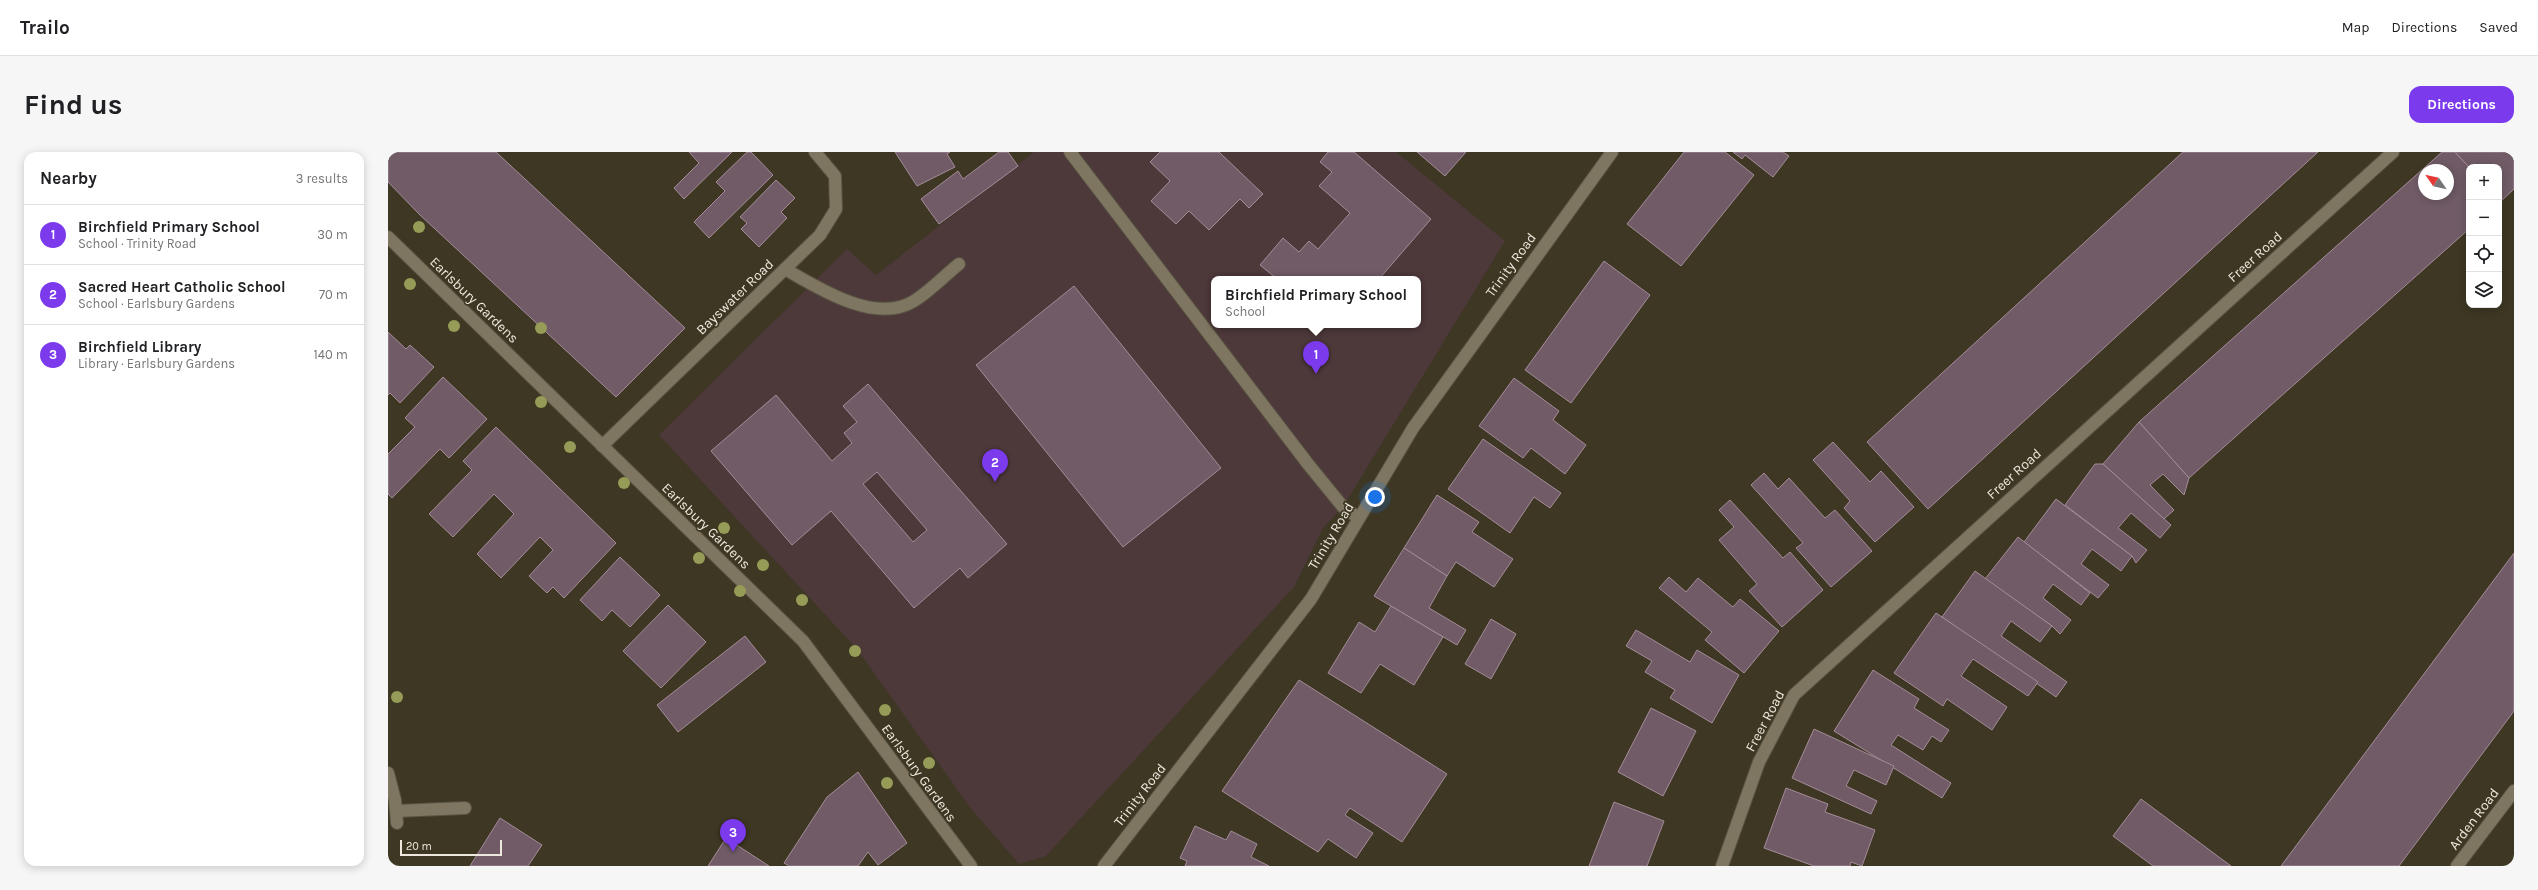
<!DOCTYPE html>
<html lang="en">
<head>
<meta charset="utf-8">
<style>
	body { margin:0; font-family:Karla,sans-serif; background:#f6f6f6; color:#202124 }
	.controls { position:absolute; right:12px; top:12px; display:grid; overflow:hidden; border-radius:8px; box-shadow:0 2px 10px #0003 }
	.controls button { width:36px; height:36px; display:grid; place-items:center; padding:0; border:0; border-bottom:1px solid #e0e0e0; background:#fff; color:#202124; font:20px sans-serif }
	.compass { position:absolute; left:2030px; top:12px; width:36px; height:36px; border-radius:50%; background:#fff; box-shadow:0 2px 10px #0003; rotate:304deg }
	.scale { position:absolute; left:12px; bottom:10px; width:102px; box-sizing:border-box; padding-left:4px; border:2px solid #ece8dd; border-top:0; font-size:11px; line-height:14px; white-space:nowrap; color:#ece8dd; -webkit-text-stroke:3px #3d3723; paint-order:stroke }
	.you { position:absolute; left:987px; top:345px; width:14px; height:14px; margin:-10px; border:3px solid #fff; border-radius:50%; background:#1a73e8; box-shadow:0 0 0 6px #1a73e833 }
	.badge { display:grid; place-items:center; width:26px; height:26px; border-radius:50%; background:#7c3aed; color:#fff; font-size:13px; font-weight:700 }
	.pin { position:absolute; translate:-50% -33px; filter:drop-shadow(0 1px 2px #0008) }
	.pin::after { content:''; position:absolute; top:21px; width:14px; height:12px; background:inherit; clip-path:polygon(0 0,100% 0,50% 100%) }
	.popup { position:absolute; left:823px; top:124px; width:210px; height:52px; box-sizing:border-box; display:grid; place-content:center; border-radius:8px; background:#fff; filter:drop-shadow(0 1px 3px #0005); font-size:13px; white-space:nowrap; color:#757577 }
	.popup b { font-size:15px; color:#202124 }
	.popup::after { content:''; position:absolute; left:50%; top:100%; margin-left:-8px; border:8px solid transparent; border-top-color:#fff }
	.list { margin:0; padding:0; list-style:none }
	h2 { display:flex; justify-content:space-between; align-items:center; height:52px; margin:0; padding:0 16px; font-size:17px }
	h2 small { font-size:13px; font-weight:400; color:#757577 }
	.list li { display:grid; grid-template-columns:26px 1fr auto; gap:12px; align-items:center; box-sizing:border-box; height:60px; padding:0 16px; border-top:1px solid #e0e0e0 }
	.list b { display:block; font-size:15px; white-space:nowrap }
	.list p { margin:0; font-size:13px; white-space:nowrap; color:#757577 }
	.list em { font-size:13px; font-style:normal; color:#757577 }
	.icon { flex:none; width:22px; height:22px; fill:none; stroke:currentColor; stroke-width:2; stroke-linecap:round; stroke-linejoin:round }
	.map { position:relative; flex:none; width:2126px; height:714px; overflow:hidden; border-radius:12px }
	header { display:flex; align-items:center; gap:24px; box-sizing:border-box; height:56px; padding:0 20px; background:#fff; border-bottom:1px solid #e0e0e0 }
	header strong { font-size:19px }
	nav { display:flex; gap:22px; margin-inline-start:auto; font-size:14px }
	.intro { display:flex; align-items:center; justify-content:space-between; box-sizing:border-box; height:96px; padding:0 24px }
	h1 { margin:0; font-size:28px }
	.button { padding:10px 18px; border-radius:12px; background:#7c3aed; color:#fff; font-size:14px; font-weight:700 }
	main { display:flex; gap:24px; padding:0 24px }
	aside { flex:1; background:#fff; border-radius:12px; box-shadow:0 2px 10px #0003 }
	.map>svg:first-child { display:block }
	.education { fill:#4d383a; fill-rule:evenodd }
	.building { fill:#705b66; stroke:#a48c99; fill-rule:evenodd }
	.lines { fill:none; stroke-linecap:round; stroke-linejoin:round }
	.minor-casing { stroke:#585342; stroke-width:14 }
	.minor { stroke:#7e7661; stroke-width:12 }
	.tree { fill:#969c57 }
	.labels { text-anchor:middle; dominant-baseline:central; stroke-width:3.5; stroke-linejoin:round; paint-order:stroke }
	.street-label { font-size:14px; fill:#ece8dd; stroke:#3d3723 }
</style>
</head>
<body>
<header>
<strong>Trailo</strong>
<nav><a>Map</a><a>Directions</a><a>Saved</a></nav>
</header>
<div class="intro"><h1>Find us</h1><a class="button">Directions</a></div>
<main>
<aside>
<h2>Nearby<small>3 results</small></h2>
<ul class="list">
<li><span class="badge">1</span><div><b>Birchfield Primary School</b><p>School · Trinity Road</p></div><em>30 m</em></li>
<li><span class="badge">2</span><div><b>Sacred Heart Catholic School</b><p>School · Earlsbury Gardens</p></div><em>70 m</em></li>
<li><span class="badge">3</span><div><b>Birchfield Library</b><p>Library · Earlsbury Gardens</p></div><em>140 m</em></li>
</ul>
</aside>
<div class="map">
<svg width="2126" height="714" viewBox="0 0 2126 714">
	<rect width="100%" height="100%" fill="#3d3723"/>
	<!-- education -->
	<path class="education" d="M646,0H1008L1117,89L955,355L935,376L906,435L658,704L631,712L584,658L469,497L271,283L459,97L488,123ZM826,127H1030V173H826Z"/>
	<!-- building -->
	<g class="building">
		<polygon points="0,0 108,0 297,176 228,245 32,63 0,30"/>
		<polygon points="301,0 344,0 296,47 286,36 311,11"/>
		<polygon points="359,0 363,0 385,23 321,86 306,70 337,39 328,30"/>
		<polygon points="507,0 562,0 559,2 567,15 529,34"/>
		<polygon points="611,0 620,0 630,14 551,72 533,47 570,19 575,27"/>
		<polygon points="772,0 831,0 875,42 861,56 852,47 821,78 801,59 788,72 763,49 782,29 762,10"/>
		<polygon points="940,0 966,0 1043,67 991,127 889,127 872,113 895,86 911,100 921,89 930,97 962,61 931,34 944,20 932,10"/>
		<polygon points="1029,0 1078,0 1057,24"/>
		<polygon points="1296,0 1337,0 1366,23 1293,114 1239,72"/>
		<polygon points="1345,0 1395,0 1401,4 1385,25 1357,3 1354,7"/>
		<polygon points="1795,0 1930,0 1540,357 1479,290"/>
		<path d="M2054,0H2067L2081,15V77L1801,326L1751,270ZM2036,18H2060V42H2036Z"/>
		<polygon points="2067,0 2126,0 2126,37 2112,50 2111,15 2081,15"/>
		<polygon points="388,28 407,46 393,60 399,66 371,95 353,77 359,71 352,65"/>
		<polygon points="1216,109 1262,143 1183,251 1137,218"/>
		<polygon points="686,134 833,316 735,395 588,213"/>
		<polygon points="0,180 18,197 22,193 46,215 12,251 2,241 0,243"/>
		<polygon points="55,225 99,267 61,306 52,297 4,346 0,342 0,302 27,275 17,266"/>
		<polygon points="1126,226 1171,259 1165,268 1198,293 1177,322 1143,296 1135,306 1091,274"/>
		<path d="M480,232L619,392L580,426L572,416L526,456L443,359L404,393L323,299L388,243L444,309L464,291L456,281L469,270L455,254ZM489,320L539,378L525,390L475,332Z"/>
		<polygon points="1751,270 1801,326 1796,343 1775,322 1762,333 1786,358 1776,367 1715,312"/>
		<polygon points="108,275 228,391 176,446 165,435 159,441 141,424 165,398 152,385 113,426 89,402 126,362 106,342 65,385 41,362 84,318 75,309"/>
		<polygon points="1095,287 1173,341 1162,356 1146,345 1122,381 1060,337"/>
		<polygon points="1445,290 1482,330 1493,319 1526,355 1487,390 1456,356 1462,349 1425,308"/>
		<polygon points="1707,312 1715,312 1783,373 1772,386 1743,361 1730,376 1759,398 1748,411 1744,404 1677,353"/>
		<polygon points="1376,321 1390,337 1401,326 1437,366 1447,358 1484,399 1443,435 1408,396 1415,391 1363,333"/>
		<polygon points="1049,343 1091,370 1084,380 1125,407 1106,435 1068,410 1059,424 1016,396"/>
		<polygon points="1668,347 1744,404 1733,419 1704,397 1693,412 1721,433 1710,446 1636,390"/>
		<polygon points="1342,348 1395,406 1402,400 1435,438 1394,475 1361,439 1369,432 1331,388 1346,375 1331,358"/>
		<polygon points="1630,385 1702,441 1693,453 1665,432 1655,446 1683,468 1672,482 1664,474 1597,427"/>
		<polygon points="1016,396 1059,424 1041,456 1078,478 1069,493 986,444"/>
		<polygon points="2126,401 2126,559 2011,714 1893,714"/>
		<polygon points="232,405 272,443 242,475 224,458 214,469 192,448"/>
		<polygon points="1587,419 1664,474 1652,490 1623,469 1613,484 1679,530 1668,545 1554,465"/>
		<polygon points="1281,425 1298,440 1310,426 1345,455 1352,447 1391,479 1356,521 1317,488 1324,480 1271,436"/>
		<polygon points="280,453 318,490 273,536 235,499"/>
		<polygon points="1003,454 1055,485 1026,533 992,512 973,541 940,521 971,470 987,480"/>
		<polygon points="1548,461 1650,530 1640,544 1585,507 1573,524 1619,555 1604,578 1559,547 1555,554 1506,521"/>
		<polygon points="1103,467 1128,482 1103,527 1077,512"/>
		<polygon points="1248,478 1302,510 1309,498 1351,523 1324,571 1282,546 1287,538 1257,520 1264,509 1238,494"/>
		<polygon points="357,484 378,510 290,580 269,553"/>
		<polygon points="1485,518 1531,547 1526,556 1561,578 1553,590 1544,584 1535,598 1510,583 1503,593 1563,631 1554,646 1446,579"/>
		<polygon points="911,528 1059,622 1014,690 962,656 957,663 985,681 968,706 940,687 930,700 834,639"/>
		<polygon points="1263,556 1308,579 1275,644 1230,620"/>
		<polygon points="1426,577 1506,614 1498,633 1466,618 1458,634 1489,649 1483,662 1404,626"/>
		<polygon points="470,620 519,691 490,713 480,700 470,714 401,714 396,711 439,645"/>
		<polygon points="1398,636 1440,652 1437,660 1487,678 1474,714 1463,710 1462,714 1426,714 1376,696"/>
		<polygon points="1753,647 1843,714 1765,714 1725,684"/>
		<polygon points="1226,650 1276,669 1259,714 1201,714"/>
		<polygon points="112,666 154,693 140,714 82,714"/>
		<polygon points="807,674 838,688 843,679 869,692 863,705 881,714 797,714 799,709 792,706"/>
		<polygon points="338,686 381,714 320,714"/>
	</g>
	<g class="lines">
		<defs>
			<g id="minor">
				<polyline points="682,0 920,312 955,355 971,366"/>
				<polyline points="0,85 415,489 583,714"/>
				<path d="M397,117C430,136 487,173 526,149C542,139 556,124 571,112"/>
				<polyline points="214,294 432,83 448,57 447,24 427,0"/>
				<polyline points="0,621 7,648 9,671"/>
				<polyline points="8,659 77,656"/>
				<polyline points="716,714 923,447 1025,276 1224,0"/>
				<polyline points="1334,714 1371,610 1406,543 2005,0"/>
				<polyline points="2069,714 2126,639"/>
			</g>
		</defs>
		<!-- minor casing -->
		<use href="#minor" class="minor-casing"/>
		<!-- minor -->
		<use href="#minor" class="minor"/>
	</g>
	<!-- trees -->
	<g class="tree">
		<circle cx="31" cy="75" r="6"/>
		<circle cx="22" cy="132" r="6"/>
		<circle cx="66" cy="174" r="6"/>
		<circle cx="153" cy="176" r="6"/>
		<circle cx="153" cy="250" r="6"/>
		<circle cx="182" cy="295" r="6"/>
		<circle cx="236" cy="331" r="6"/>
		<circle cx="336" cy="376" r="6"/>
		<circle cx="311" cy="406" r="6"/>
		<circle cx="375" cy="413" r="6"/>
		<circle cx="352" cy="439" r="6"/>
		<circle cx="414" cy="448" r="6"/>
		<circle cx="467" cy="499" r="6"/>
		<circle cx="9" cy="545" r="6"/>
		<circle cx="497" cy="558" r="6"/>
		<circle cx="541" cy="611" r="6"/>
		<circle cx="499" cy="631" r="6"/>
	</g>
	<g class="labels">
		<!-- street labels -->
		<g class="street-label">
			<text transform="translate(1867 105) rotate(-42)">Freer Road</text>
			<text transform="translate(1123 113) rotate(-54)">Trinity Road</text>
			<text transform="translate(347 145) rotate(-44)">Bayswater Road</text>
			<text transform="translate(86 148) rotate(44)">Earlsbury Gardens</text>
			<text transform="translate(1626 322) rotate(-42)">Freer Road</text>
			<text transform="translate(318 374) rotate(44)">Earlsbury Gardens</text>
			<text transform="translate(943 384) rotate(-59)">Trinity Road</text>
			<text transform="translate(1377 569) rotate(-62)">Freer Road</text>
			<text transform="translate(531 621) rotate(54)">Earlsbury Gardens</text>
			<text transform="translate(752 643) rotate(-52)">Trinity Road</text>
			<text transform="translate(2086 667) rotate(-53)">Arden Road</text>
		</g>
	</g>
</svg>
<div class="controls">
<button>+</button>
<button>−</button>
<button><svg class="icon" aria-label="locate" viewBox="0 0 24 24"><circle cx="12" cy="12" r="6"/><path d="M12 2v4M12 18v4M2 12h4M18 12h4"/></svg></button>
<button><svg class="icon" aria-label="layers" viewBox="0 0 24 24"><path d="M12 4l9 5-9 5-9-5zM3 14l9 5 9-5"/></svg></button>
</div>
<svg class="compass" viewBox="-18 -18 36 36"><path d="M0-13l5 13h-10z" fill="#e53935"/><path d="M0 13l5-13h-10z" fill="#757577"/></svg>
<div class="scale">20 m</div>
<div class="you"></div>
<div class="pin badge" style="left:928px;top:222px">1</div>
<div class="popup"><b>Birchfield Primary School</b>School</div>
<div class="pin badge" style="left:607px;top:330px">2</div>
<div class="pin badge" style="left:345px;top:700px">3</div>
</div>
</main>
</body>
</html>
